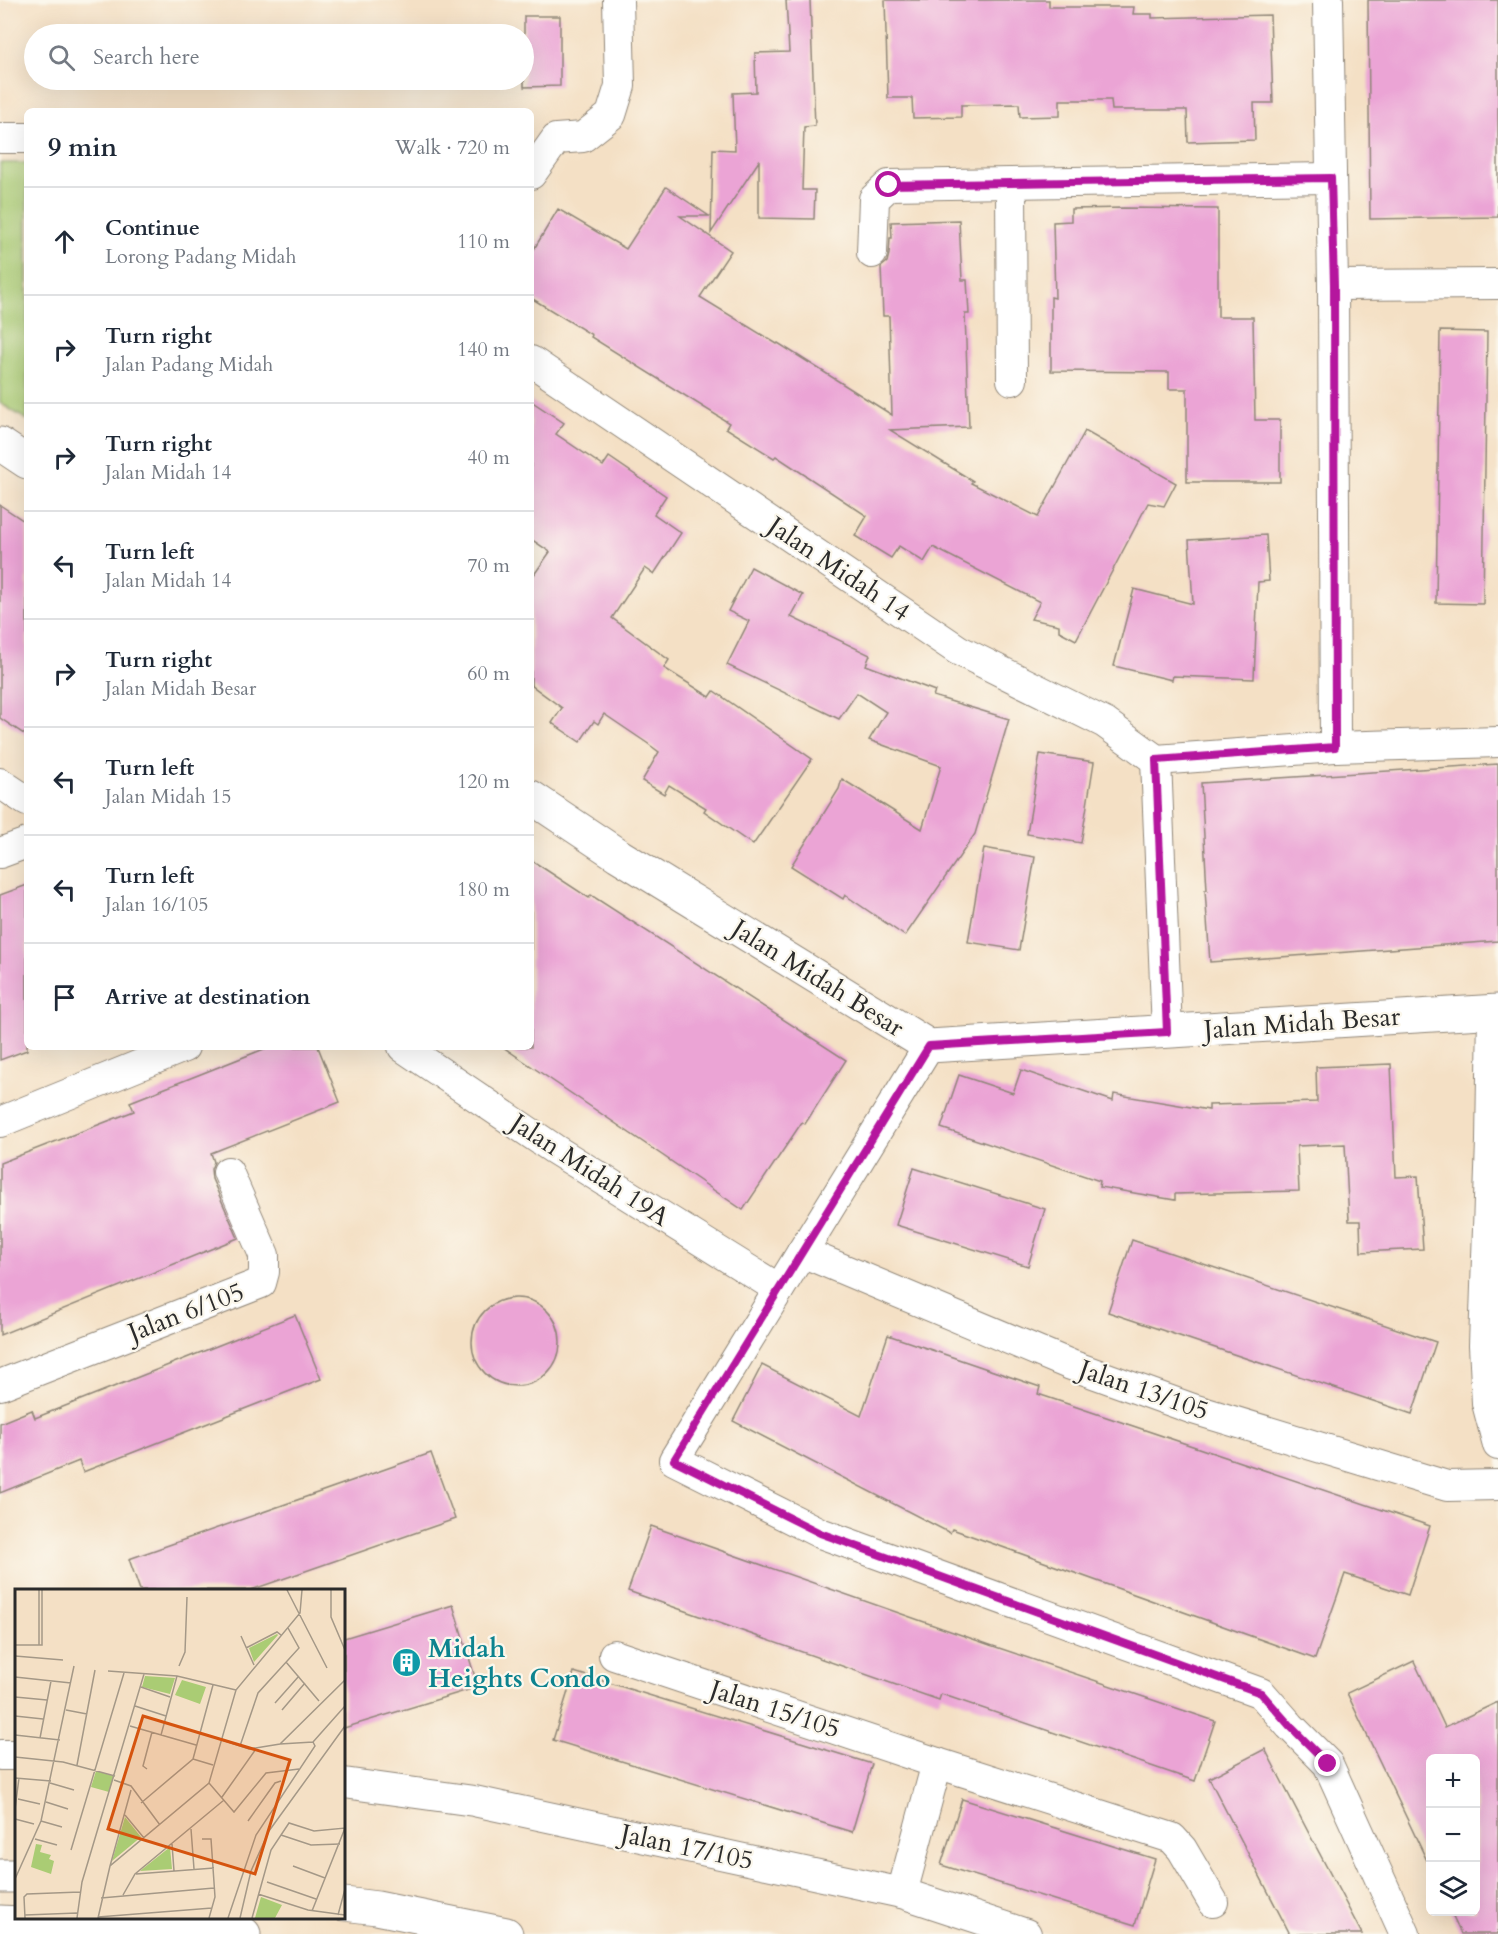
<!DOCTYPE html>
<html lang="en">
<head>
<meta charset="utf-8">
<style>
	body { margin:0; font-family:Cardo,serif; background:#f2f2f3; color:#1f2937 }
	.controls { position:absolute; right:18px; bottom:18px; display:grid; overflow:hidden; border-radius:9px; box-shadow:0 6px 24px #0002 }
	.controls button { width:54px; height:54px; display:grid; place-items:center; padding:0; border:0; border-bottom:2px solid #e0e1e3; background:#fff; color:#1f2937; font:30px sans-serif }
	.stop { position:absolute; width:18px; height:18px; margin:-14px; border:4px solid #b5179e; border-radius:50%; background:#fff }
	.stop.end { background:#b5179e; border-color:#fff; box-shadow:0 2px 6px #0008 }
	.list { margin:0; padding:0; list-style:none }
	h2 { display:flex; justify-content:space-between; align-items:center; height:78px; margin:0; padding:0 24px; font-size:26px }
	h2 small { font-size:20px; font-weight:400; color:#747a83 }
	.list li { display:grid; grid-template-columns:39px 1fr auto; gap:18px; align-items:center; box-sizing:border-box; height:108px; padding:0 24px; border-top:2px solid #e0e1e3 }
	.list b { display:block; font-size:22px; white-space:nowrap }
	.list p { margin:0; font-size:20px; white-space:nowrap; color:#747a83 }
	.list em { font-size:20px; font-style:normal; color:#747a83 }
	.icon { flex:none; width:33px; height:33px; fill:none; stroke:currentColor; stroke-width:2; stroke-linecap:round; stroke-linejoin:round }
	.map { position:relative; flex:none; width:1498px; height:1934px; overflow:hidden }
	.search { position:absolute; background:#fff; box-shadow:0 6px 24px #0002; left:24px; top:24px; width:510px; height:66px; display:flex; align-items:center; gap:15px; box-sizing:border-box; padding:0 21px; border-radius:33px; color:#747a83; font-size:22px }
	.panel { position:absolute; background:#fff; box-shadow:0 6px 24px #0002; left:24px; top:108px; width:510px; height:942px; border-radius:9px }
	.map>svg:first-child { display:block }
	.green { fill:#aacc74; stroke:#6a7c50; stroke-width:1.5 }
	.building { fill:#eba4d5 }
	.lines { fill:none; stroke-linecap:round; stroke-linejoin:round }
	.minor-casing { stroke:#908678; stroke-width:32 }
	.tertiary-casing { stroke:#908678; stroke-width:35 }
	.trunk-casing { stroke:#908678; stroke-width:35 }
	.minor { stroke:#fff; stroke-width:30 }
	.tertiary { stroke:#fff; stroke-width:33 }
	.trunk { stroke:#fff; stroke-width:33 }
	.route { stroke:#b5179e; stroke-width:8 }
	.labels { text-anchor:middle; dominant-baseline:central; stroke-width:4.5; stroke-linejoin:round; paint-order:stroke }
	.street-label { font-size:26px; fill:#2b2b2b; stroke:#fbf7ec }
	.culture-label { font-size:26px; font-weight:bold; fill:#0d838f; stroke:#fbf7ec; text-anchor:start }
	.inset-road { fill:none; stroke:#a49887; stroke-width:1.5 }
	.view { fill:#d5540f; fill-opacity:0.15; stroke:#d5540f; stroke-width:3 }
	.inset-edge { fill:none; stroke:#2b2b2b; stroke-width:3 }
</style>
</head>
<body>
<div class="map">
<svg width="1498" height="1934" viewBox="0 0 1498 1934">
	<rect width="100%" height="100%" fill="#fbf7ec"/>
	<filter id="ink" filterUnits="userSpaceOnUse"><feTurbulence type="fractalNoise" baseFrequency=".0167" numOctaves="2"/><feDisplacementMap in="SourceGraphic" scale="12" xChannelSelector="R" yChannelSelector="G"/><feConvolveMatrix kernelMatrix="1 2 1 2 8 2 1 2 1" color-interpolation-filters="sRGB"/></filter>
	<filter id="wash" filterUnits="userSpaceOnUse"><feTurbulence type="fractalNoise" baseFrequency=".008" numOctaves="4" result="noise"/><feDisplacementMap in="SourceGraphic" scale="24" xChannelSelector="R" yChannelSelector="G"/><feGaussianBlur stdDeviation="1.35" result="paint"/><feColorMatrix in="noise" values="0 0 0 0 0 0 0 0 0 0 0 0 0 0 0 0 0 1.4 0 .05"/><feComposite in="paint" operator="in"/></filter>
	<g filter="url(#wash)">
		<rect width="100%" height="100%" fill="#f4e0c5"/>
		<!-- green -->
		<polygon class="green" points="0,163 27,163 27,420 0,403"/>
		<g id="blocks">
			<!-- building -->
			<g class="building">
				<polygon points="786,0 810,0 815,126 804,127 802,190 815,190 814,219 759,218 759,161 711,233 713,149 735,150 733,93 756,92 755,53 789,52"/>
				<polygon points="885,0 1049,0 1049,7 1134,7 1133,14 1152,14 1152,18 1270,15 1273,103 1254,103 1255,140 1188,142 1187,110 1112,110 1111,100 1060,100 1060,116 1020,117 1019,104 961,105 961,117 913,118 912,98 888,98"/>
				<polygon points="1368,0 1498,0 1498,217 1370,219"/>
				<polygon points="524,16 560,16 560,86 524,87"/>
				<polygon points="666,187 709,216 680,216 731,251 700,297 777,344 778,343 892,415 889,316 883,316 881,267 887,262 889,254 890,238 892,238 891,222 959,220 962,280 967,280 969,314 965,314 969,427 890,430 973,481 971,483 1038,517 1085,431 1176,483 1164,506 1148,503 1076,640 1059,631 1059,625 1031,619 1040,602 933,547 924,562 899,546 891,558 855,536 867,516 776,456 774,458 726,428 729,423 591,337 592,335 531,298 531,254 558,209 626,249"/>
				<polygon points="1124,208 1218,209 1218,317 1253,317 1255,420 1280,420 1280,482 1187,482 1187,389 1169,389 1169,372 1051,371 1051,297 1055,298 1053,222 1071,221 1071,209"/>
				<polygon points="1440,331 1487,332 1483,604 1436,603"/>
				<polygon points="531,401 564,423 556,434 603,466 609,457 666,496 654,514 681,533 654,574 645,568 612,618 669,660 664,668 710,697 714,691 812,759 753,845 704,811 706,808 669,785 664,794 642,781 659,752 647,743 604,714 598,724 594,721 580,742 552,723 562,708 531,685 531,579 550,552 531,539"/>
				<polygon points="0,505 27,523 27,736 0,718"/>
				<polygon points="1266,535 1269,581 1258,582 1254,679 1173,676 1172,680 1114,666 1134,589 1193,604 1189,540"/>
				<polygon points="751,567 803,595 791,617 870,655 866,665 935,691 933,696 1009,719 975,834 905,936 845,895 843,899 791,866 839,789 842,779 922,829 941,766 869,740 886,712 857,693 839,719 727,665 749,621 728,611"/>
				<polygon points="1040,754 1094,762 1081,843 1027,834"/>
				<polygon points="1498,764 1498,941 1210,962 1205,890 1207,890 1201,783"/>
				<polygon points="984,848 1035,857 1019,950 968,942"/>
				<polygon points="531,860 589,898 591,895 846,1060 805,1124 802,1122 743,1210 503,1047 531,1047"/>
				<polygon points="27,885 27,1050 0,1060 0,895"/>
				<polygon points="269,1047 318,1047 340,1102 211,1153 214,1162 211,1169 212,1179 238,1238 0,1335 0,1163 134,1111 130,1102"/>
				<polygon points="1391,1064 1396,1177 1418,1176 1423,1249 1361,1252 1360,1221 1349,1221 1345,1144 1297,1146 1299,1191 1175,1194 1175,1200 1099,1187 1100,1181 941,1128 959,1075 1013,1093 1021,1070 1113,1101 1114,1094 1209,1110 1209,1105 1317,1102 1316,1067"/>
				<polygon points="914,1168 1045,1209 1028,1266 896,1225"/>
				<polygon points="1132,1240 1436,1342 1412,1414 1108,1312"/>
				<circle cx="516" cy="1342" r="44"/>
				<polygon points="295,1315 321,1379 83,1472 79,1461 0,1493 0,1423 32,1410 35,1418"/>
				<polygon points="888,1335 1040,1387 1038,1394 1430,1526 1408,1595 1345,1574 1315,1659 952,1529 950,1533 733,1421 762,1365 861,1416"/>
				<polygon points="431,1453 455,1519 251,1590 140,1590 129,1559"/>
				<polygon points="651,1526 990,1645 1215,1721 1195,1781 941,1694 939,1700 628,1591"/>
				<polygon points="453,1605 478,1687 344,1728 344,1638"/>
				<polygon points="1414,1661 1445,1727 1498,1702 1498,1934 1461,1934 1450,1911 1476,1911 1476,1758 1431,1758 1431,1869 1347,1693"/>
				<polygon points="574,1672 872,1764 852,1832 553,1740"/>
				<polygon points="1265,1749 1304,1824 1362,1934 1290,1934 1209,1778"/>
				<polygon points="962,1799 1155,1859 1135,1925 941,1865"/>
			</g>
		</g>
	</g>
	<g filter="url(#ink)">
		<use href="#blocks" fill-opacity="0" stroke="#908678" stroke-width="1.5"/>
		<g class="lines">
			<defs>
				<g id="minor">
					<polyline points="1328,0 1333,285 1335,747"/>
					<polyline points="0,138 27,138"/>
					<polyline points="531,174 556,139 583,137 611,115 620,86 618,0"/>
					<polyline points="1011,184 1012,380"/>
					<polyline points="872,253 874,199 889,185 1331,178"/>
					<polyline points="1333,285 1498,284"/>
					<polyline points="531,361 958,650 1105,723 1156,760 1335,747 1498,742"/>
					<polyline points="1156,760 1167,1032"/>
					<polyline points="0,783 27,801"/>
					<polyline points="0,853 27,843"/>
					<polyline points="1493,1011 1491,1141 1484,1345 1487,1403 1498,1445"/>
					<polyline points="929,1046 674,1460 820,1533 1261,1693 1290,1726 1328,1764 1405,1934"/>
					<polyline points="403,1047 554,1149 779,1289"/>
					<polyline points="0,1122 184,1047"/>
					<polyline points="802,1252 1071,1365 1193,1409 1447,1486 1498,1485"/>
					<polyline points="0,1385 261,1283 264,1272 264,1255 228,1172"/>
					<polyline points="614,1655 937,1763 1172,1838 1182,1849 1213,1902"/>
					<polyline points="0,1755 16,1755"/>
					<polyline points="344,1783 474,1801 902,1893 1026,1934"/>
					<polyline points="902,1893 937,1763"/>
				</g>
				<g id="tertiary">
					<polyline points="0,444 27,462"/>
					<polyline points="531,797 618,855 929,1046 1498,1011"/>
				</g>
				<g id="trunk">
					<polyline points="0,1876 16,1876"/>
					<polyline points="344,1904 377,1908 506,1934"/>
					<polyline points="0,1922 244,1934"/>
				</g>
			</defs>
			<!-- minor casing -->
			<use href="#minor" class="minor-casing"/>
			<!-- tertiary casing -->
			<use href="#tertiary" class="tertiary-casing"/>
			<!-- trunk casing -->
			<use href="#trunk" class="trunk-casing"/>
			<!-- minor -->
			<use href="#minor" class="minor"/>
			<!-- tertiary -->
			<use href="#tertiary" class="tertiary"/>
			<!-- trunk -->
			<use href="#trunk" class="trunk"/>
		</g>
	</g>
	<g class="lines" filter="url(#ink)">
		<!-- route -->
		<polyline class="route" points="889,185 1331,178 1334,285 1335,747 1156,760 1167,1032 929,1046 674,1460 820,1533 1261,1693 1290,1726 1328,1764"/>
	</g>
	<!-- icons -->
	<defs>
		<symbol id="building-disc" viewBox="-11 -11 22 22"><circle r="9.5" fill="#0f9aa8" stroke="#fbf7ec"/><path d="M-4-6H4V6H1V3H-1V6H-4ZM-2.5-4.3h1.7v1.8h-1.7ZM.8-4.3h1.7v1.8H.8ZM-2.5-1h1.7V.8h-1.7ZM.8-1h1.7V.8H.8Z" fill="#fff"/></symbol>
	</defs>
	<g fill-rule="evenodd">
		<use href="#building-disc" x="390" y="1646" width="33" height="33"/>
	</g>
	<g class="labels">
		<!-- street labels -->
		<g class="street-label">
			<text transform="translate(839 569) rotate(34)">Jalan Midah 14</text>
			<text transform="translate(818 978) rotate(32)">Jalan Midah Besar</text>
			<text transform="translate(1302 1023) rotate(-4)">Jalan Midah Besar</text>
			<text transform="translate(590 1170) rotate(33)">Jalan Midah 19A</text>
			<text transform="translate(186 1312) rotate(-21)">Jalan 6/105</text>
			<text transform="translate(1144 1390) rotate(19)">Jalan 13/105</text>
			<text transform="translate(775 1709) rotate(18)">Jalan 15/105</text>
			<text transform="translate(687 1847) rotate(12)">Jalan 17/105</text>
		</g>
		<!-- culture labels -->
		<g class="culture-label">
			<text x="428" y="1648">Midah<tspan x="428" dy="30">Heights Condo</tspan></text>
		</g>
	</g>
	<!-- overview -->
	<g transform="translate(15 1589)">
		<rect width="330" height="330" fill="#f4e0c5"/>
		<path d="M262,45L263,46L239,73L234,59ZM130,87L160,89L155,105L127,98ZM167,91L191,98L185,115L160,106ZM81,182L99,187L94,203L76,198ZM110,228L126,248L97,272ZM21,255L27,256L25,263L36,266L34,270L39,272L36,285L16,278ZM155,258L157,280L125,282ZM246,308L267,316L260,329H240Z" fill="#aacc74"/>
		<path class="inset-road" d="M24,1V56M272,1L312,79M316,1V28L330,61M226,47L239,76M0,56H27V1M231,59L262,43L266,46M0,67L48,71M271,73L304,112M164,77L170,63L172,8M93,82L162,87L221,101M0,88L56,94M126,98L155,108M0,108L32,111M260,114L284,87M120,117L151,127M51,121L72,125M267,121L290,94M0,127L28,130M115,137L181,156M0,146L45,151M146,146L162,87M25,149L36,92M204,150L234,160L265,155L330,91M265,155L298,153L330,117M225,157L243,104L284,59L273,39M0,168L48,173L100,187M178,170L198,176M62,176L80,81M132,180L128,177L137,143M0,189L36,192M99,191L116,197L145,236M35,194L59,201M194,194L219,223L251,184L284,180M207,208L241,160M3,210L25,215M31,213L53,220M126,214L178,170L198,96M0,220L4,189M110,226L129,249M0,230L19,235M26,232L47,238M233,232L260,194L266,192M176,240L179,280M266,246L296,256L325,255M20,250L42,256M187,250H196L200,308L194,329M157,255L159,282M56,261L109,84M95,277L116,201M278,277L310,289M121,285L199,279M0,290L26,232L59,77M252,293L301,310M243,305L293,321L330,326M108,306L120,285L209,211M86,309L199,299M10,326L62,324M323,326L330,300M83,328L197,319M10,329L9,308L12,305L65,303M62,329L67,293L129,85M83,329L95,277L194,194L221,101L285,24L287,1M213,329L241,246L300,157L298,153M225,329L236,282L254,242L330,137M237,329L256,261L274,234L299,242L330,239L297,322"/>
		<path class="view" d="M128,127L275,171L240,285L93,240Z"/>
		<rect width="330" height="330" class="inset-edge"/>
	</g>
</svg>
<div class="controls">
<button>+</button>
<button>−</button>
<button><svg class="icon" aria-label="layers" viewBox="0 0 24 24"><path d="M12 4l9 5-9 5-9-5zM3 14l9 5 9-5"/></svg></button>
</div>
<div class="stop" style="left:889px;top:185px"></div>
<div class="stop end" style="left:1328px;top:1764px"></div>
<div class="search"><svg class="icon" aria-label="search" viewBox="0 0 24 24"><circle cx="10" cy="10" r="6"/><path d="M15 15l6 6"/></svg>Search here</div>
<section class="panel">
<h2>9 min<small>Walk · 720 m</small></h2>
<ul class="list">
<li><svg class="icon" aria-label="ahead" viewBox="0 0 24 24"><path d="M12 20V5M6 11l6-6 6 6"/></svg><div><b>Continue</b><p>Lorong Padang Midah</p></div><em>110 m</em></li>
<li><svg class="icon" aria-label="right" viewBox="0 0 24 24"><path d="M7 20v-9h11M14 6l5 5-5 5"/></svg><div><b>Turn right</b><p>Jalan Padang Midah</p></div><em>140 m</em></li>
<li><svg class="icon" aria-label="right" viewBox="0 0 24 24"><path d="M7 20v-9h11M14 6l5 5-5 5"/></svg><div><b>Turn right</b><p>Jalan Midah 14</p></div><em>40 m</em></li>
<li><svg class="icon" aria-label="left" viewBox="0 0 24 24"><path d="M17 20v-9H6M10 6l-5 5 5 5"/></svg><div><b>Turn left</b><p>Jalan Midah 14</p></div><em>70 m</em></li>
<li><svg class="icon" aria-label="right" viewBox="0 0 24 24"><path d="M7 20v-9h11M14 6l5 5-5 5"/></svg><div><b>Turn right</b><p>Jalan Midah Besar</p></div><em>60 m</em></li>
<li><svg class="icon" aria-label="left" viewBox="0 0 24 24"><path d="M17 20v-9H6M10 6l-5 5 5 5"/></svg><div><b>Turn left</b><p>Jalan Midah 15</p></div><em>120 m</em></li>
<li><svg class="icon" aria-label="left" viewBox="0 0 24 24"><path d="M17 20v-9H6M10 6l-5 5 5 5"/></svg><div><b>Turn left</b><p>Jalan 16/105</p></div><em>180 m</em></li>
<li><svg class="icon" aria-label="arrive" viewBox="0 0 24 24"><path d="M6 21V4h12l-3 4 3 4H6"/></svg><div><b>Arrive at destination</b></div></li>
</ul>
</section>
</div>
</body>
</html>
